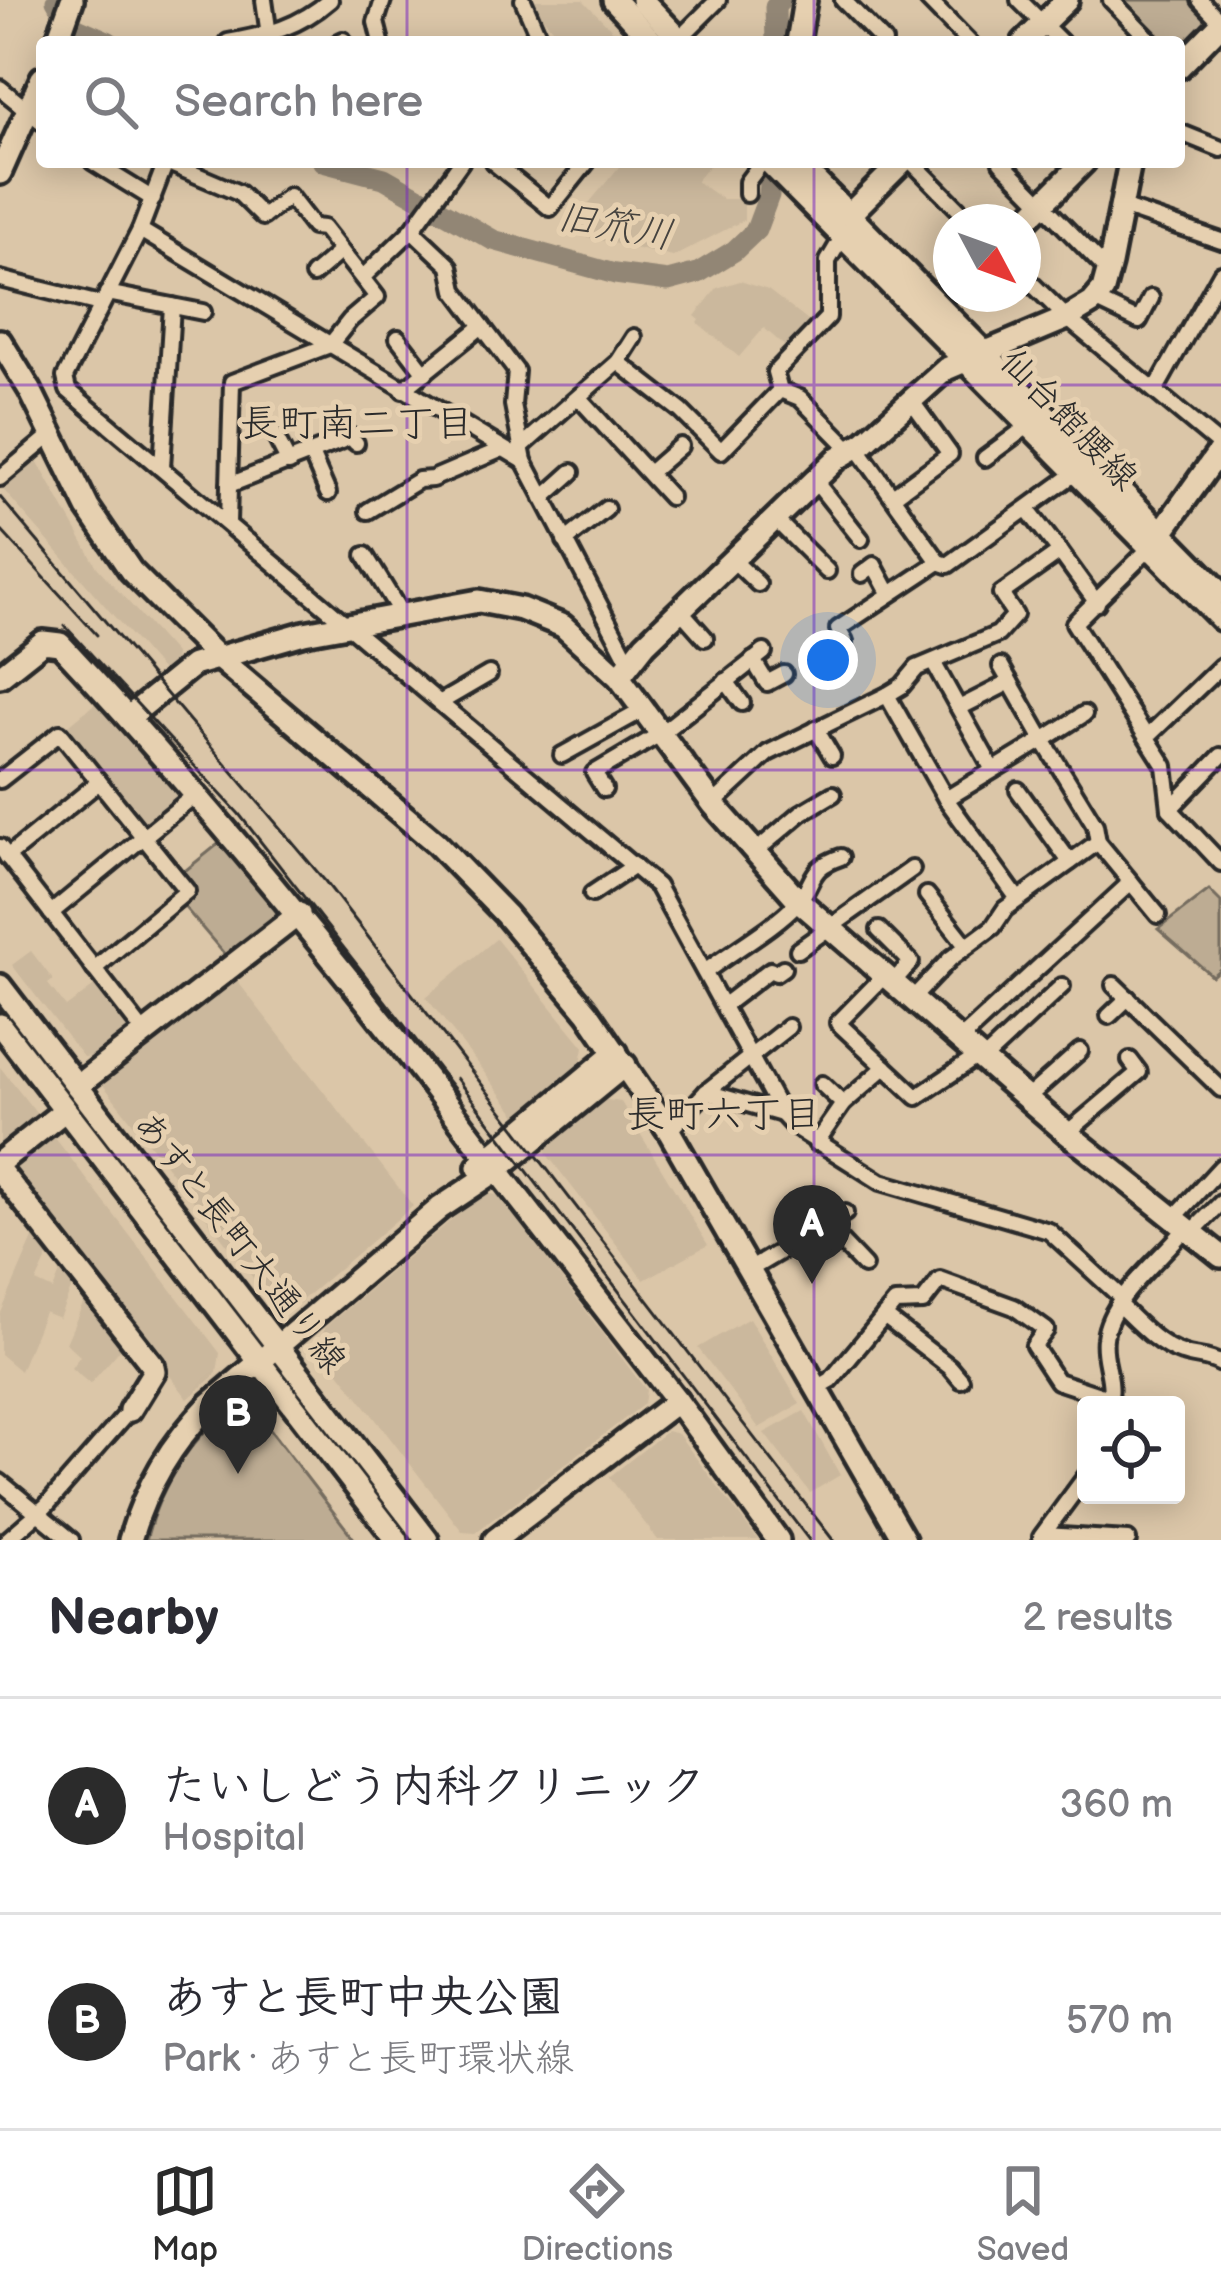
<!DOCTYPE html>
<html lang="en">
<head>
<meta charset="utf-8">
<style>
	body { margin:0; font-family:"Balsamiq Sans","Klee One",sans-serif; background:#f2f2f3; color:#2b2b33 }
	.controls { position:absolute; right:36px; bottom:36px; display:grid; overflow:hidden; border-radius:12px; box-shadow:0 6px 30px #0003 }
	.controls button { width:108px; height:108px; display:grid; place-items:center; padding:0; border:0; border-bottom:3px solid #e1e1e2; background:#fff; color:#2b2b33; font:60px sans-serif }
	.compass { position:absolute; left:933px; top:204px; width:108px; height:108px; border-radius:50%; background:#fff; box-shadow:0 6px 30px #0003; rotate:131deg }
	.you { position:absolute; left:828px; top:660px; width:42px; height:42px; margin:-30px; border:9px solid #fff; border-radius:50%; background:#1a73e8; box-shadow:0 0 0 18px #1a73e833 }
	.badge { display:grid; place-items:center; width:78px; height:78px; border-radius:50%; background:#2b2b2b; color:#fff; font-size:39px; font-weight:700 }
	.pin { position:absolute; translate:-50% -99px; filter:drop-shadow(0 3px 6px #0008) }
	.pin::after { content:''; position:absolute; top:63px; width:42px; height:36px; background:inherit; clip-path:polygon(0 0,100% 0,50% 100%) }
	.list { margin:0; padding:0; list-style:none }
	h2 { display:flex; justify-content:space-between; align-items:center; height:156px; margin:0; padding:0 48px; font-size:51px }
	h2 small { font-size:39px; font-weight:400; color:#7c7c81 }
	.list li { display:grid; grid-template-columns:78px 1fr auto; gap:36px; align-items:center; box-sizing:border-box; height:216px; padding:0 48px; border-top:3px solid #e1e1e2 }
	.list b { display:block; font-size:45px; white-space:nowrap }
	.list p { margin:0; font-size:39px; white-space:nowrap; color:#7c7c81 }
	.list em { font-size:39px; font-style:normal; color:#7c7c81 }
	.icon { flex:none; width:66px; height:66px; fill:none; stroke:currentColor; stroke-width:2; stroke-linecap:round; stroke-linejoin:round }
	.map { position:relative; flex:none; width:1221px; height:1540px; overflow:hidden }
	.search { position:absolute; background:#fff; box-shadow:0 6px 30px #0003; left:36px; right:36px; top:36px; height:132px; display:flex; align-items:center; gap:30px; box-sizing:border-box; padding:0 42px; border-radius:12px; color:#7c7c81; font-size:45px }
	.sheet { height:588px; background:#fff }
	nav { display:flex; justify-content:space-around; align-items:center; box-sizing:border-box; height:168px; border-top:3px solid #e1e1e2; background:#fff; font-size:33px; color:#7c7c81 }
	nav a { display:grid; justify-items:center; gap:6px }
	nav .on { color:#2b2b2b }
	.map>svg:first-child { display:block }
	.built { fill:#cbb89d }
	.green { fill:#bdac93; stroke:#746c5f; stroke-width:3 }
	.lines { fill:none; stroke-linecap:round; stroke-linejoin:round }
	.river { stroke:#928675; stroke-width:21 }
	.street-casing { stroke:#2b2b2b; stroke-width:22 }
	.secondary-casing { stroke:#2b2b2b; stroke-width:30 }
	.primary-casing { stroke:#2b2b2b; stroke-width:30 }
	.street { stroke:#e6d0b0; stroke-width:14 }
	.secondary { stroke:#e6d0b0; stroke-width:21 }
	.primary { stroke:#e6d0b0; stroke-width:21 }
	.rail { stroke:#2b2b2b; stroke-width:3 }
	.grid { fill:none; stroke:#7b2cbf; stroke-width:3; stroke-opacity:0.55 }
	.labels { text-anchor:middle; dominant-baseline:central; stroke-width:10; stroke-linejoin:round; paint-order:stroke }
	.street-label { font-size:36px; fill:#2b2b2b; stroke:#e6d0b0 }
	.water-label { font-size:39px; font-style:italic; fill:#45423e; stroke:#e6d0b0 }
	.neighbourhood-label { font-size:39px; fill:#2b2b2b; stroke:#e6d0b0 }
</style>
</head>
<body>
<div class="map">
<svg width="1221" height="1540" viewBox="0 0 1221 1540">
	<rect width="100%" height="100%" fill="#dbc6a8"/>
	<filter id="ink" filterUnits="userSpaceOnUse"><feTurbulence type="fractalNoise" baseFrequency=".00833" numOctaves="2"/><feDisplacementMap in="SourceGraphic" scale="24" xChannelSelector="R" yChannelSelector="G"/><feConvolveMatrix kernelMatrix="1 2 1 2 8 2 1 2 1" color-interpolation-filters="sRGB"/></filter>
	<g filter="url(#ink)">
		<!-- built -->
		<g class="built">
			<polygon points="528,0 583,0 624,42 564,42"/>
			<polygon points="623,162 712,162 696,181 722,199 744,199 744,220 673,257 565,232"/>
			<polygon points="740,281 768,290 812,324 789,350 764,328 739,357 698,323 700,320 695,316 717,288"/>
			<polygon points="35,457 97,567 175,654 174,663 162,671 0,486"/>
			<polygon points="98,701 179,789 178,800 150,824 139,820 64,729"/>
			<polygon points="496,939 584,1047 580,1067 536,1105 517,1115 426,997"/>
			<polygon points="31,951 53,980 48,984 66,1007 97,984 128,1023 126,1031 94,1056 83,1057 12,965"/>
			<polygon points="234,977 413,1206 295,1306 275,1306 104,1086 106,1076"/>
			<polygon points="0,1067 36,1113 34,1122 0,1148"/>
			<polygon points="600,1099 621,1102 708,1245 644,1280 545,1152 560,1131"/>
			<polygon points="44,1134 52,1134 220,1353 217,1373 188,1399 6,1164"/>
			<polygon points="483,1193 498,1195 646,1390 644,1404 476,1532 462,1531 322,1350 324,1328"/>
			<polygon points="35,1234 50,1252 36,1282 53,1290 62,1268 74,1282 59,1318 44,1312 20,1371 0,1354 0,1315"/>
			<polygon points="86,1297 124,1345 90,1384 71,1368 80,1356 66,1343"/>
			<polygon points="749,1318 800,1404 759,1428 698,1348"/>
			<polygon points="804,1411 840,1475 810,1493 764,1433"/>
			<polygon points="667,1431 678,1434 758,1540 658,1540 609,1477"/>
		</g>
		<!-- green -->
		<g class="green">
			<polygon points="1124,0 1190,0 1210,20 1179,52 1179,42 1159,42 1120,4"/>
			<polygon points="222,841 277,906 276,916 226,956 181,903 195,892 181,874"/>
			<polygon points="1209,890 1221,902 1221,968 1212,976 1158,929"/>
			<path d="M232,1407L254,1409L355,1540H146C160,1487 188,1441 232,1407Z"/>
		</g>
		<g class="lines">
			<!-- river -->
			<g class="river">
				<polyline points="56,0 70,25 109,42"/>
				<polyline points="776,42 775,7 781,0"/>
				<polyline points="323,162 384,178 493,240 615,274 668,281 698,273 734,251 756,230 769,195 772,162"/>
			</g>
			<defs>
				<g id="street">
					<polyline points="264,0 270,42"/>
					<polyline points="523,0 541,42"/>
					<polyline points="843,0 884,42"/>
					<polyline points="928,0 969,42"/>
					<polyline points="1019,0 1061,42"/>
					<polyline points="1111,0 1152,42"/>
					<polyline points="1200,0 1221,22"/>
					<polyline points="679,39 718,0"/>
					<path d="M228,42C268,35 299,27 330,0"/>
					<polyline points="339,42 343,40"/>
					<polyline points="381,42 376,22 383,0"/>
					<polyline points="0,88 42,122"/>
					<polyline points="1179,132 1221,149"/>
					<polyline points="93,162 153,199"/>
					<polyline points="493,162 550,208 587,162"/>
					<polyline points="912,162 971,222"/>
					<polyline points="1001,162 1108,271"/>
					<polyline points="747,194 747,182 762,162"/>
					<polyline points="1122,207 1221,241"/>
					<polyline points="140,230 524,461"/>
					<polyline points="412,230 450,266 455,290 516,371 513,405 524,461 630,663"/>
					<polyline points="844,234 828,261 828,317 775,372 780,390 800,398 851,450"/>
					<polyline points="313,275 341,251"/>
					<polyline points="1023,275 1067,318 1221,446"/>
					<polyline points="363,277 412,230 461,162"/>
					<polyline points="0,279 100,304"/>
					<polyline points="107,293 203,312"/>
					<polyline points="1095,300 1139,321 1151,298"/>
					<polyline points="398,338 425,373"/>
					<polyline points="618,362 681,411 721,451 780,390"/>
					<polyline points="403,390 482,326"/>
					<polyline points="1155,391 1221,273"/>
					<polyline points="580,399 670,497"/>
					<polyline points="271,428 289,463"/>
					<polyline points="857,447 939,562 948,565 1074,474"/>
					<polyline points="520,448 618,362 634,337"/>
					<polyline points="311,454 328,493"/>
					<polyline points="985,458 1028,426"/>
					<polyline points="162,467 172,306"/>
					<polyline points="649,473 680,446"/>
					<polyline points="0,478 51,435"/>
					<polyline points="815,481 861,539"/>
					<polyline points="229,485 351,437 356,443"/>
					<polyline points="893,496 950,454 911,400"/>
					<polyline points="543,498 572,472"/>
					<polyline points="1027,509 1060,552"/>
					<polyline points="368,511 419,480 432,479 500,450"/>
					<polyline points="776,520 827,571"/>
					<polyline points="228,522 232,382 330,345 350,320 377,297 323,228 313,227 289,196 263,217 239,193 166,162 140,230 65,377 68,390 657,886 782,1114 793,1126 881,1182 1049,1231 1122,1298"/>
					<polyline points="565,541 606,509"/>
					<polyline points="1149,549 1074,623 1165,766 1170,809 1221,863"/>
					<polyline points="365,555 402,615"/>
					<polyline points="734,561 758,584"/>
					<polyline points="862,574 874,565 889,593"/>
					<polyline points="681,611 705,638"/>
					<polyline points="845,641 838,629 939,562"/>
					<polyline points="753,660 767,683 784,674"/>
					<polyline points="933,662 993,770"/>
					<polyline points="1001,666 1043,740 1084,714"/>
					<polyline points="726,681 742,703"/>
					<polyline points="887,695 946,799 1018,899"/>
					<polyline points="441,702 489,674"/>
					<polyline points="959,708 1010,682"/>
					<polyline points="816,729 832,756"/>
					<polyline points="1147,737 1221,666"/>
					<polyline points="562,755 643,710"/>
					<polyline points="0,780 60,733 187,891 94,969"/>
					<polyline points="604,789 594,773 660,734 764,652"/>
					<polyline points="1018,790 1070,862"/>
					<polyline points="946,799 1043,740 1095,825 1098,842 1158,915"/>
					<polyline points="713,804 768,753 887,695 902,686 917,668 998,634 1015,615 1001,594 1060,552 1097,603"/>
					<polyline points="1170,809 1221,756"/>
					<polyline points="0,847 145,1034"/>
					<polyline points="755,852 801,813 833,794"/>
					<polyline points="7,857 99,782"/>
					<polyline points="592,894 634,866"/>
					<polyline points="927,895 967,946"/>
					<polyline points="51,913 196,794"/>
					<polyline points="879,930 911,962 893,982"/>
					<polyline points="798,950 912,869"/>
					<path d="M705,972C732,951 775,927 797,903C817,881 806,869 841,857"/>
					<polyline points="885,975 838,1023 917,1097 978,1056"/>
					<polyline points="1114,985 1221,1089"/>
					<polyline points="912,999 950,959 993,927 1005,909 1098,842"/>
					<polyline points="724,1005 770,970 776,973 783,968"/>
					<polyline points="1109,1016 1128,998"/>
					<polyline points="960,1040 1131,882"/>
					<polyline points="983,1060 1062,986"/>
					<polyline points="822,1084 843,1104"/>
					<polyline points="706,1092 782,1114"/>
					<polyline points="1027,1098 1080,1051"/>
					<polyline points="669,1131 706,1092 788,1027"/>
					<polyline points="1067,1133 1139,1072 1130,1060"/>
					<polyline points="816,1143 843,1104 885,1067"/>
					<polyline points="1173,1219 1221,1167"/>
					<polyline points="825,1225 864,1266"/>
					<polyline points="1191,1233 1221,1203"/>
					<polyline points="749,1270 845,1213"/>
					<path d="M1118,1304C1136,1321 1157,1345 1182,1353C1196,1358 1208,1356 1221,1364"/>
					<polyline points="884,1316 950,1367 961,1380"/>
					<polyline points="817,1388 831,1380 895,1303 923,1302 940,1280 1014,1307 1046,1330 1034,1346 1057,1381 1111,1399"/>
					<path d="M1109,1405C1115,1376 1102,1362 1105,1338C1109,1298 1161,1259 1185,1229"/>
					<polyline points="0,1482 71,1540"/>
					<polyline points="1044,1535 1128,1540"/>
					<polyline points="1041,1537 1086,1476"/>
					<polyline points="7,1540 46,1506 130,1410"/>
				</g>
				<g id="secondary">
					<polyline points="614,0 653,42"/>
					<polyline points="642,0 682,42"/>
					<polyline points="798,42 805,0"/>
					<polyline points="1024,42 1067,0"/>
					<polyline points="1179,67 1221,24"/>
					<polyline points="769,162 1221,619"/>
					<polyline points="797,162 1221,593"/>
					<polyline points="849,215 902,162"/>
					<polyline points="1023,223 1084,162"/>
					<polyline points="0,341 30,390 88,508 131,571 216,656 436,843 506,915 588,1013 669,1131 904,1540"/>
					<polyline points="1157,539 1221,449"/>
					<path d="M0,676L43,642L60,644C213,807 353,980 488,1158"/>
					<polyline points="619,677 645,644 838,458 865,442 946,369 1067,318 1092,303 1103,290 1110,264 1130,162"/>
					<polyline points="129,717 193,665 304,633 479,601 521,609 563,626 619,677 713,804 799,901 1067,1133 1221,1256"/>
					<polyline points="0,986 427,1540"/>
					<polyline points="0,1025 397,1540"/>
					<polyline points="77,1086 299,914"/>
					<polyline points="0,1162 64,1111"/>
					<polyline points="478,1167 616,1052"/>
					<polyline points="497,1170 677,1401 778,1540"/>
					<polyline points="0,1171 153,1366 154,1371 130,1410"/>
					<path d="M130,1540C146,1486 171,1444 210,1404L440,1208L497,1170L625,1065"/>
					<polyline points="495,1540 677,1401"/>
				</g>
				<g id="primary">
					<polyline points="57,42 72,0"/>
					<polyline points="0,173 42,78"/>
				</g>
			</defs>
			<!-- street casing -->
			<use href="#street" class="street-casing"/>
			<!-- secondary casing -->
			<use href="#secondary" class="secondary-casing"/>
			<!-- primary casing -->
			<use href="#primary" class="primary-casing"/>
			<!-- street -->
			<use href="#street" class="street"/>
			<!-- secondary -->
			<use href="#secondary" class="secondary"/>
			<!-- primary -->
			<use href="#primary" class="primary"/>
			<!-- rail -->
			<g class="rail">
				<polyline points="0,497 325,881 833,1540"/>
				<polyline points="0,529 97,635"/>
				<polyline points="65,626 239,814 458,1094"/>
				<polyline points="456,1078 809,1540"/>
			</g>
		</g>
	</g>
	<!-- grid -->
	<path class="grid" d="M407,0V42M814,0V42M407,162V1540M814,162V1540M0,385H1221M0,770H1221M0,1155H1221"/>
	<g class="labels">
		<!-- street labels -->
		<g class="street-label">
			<text transform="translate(1068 420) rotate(46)">仙台館腰線</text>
			<text transform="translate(239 1243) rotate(52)">あすと長町大通り線</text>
		</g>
		<!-- water labels -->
		<g class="water-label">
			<text transform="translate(615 227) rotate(10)">旧笊川</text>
		</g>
		<!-- neighbourhood labels -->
		<g class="neighbourhood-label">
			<text x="357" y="424">長町南二丁目</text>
			<text x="724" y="1115">長町六丁目</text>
		</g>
	</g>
</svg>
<div class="controls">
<button><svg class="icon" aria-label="locate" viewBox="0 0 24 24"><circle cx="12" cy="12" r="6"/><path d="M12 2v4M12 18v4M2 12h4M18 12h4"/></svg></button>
</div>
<svg class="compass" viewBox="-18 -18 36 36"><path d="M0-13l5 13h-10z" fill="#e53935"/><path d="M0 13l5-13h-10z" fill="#7c7c81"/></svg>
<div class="you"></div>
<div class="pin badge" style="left:812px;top:1284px">A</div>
<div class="pin badge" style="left:238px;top:1474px">B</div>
<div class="search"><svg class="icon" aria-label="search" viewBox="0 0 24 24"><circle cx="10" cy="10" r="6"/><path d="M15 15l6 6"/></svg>Search here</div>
</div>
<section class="sheet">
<h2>Nearby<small>2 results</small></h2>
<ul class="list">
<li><span class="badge">A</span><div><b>たいしどう内科クリニック</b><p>Hospital</p></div><em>360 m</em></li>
<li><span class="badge">B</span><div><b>あすと長町中央公園</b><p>Park · あすと長町環状線</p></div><em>570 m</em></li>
</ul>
</section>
<nav>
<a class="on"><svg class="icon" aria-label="map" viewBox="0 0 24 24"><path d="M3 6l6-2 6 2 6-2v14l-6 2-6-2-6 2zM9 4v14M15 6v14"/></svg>Map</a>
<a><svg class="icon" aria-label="directions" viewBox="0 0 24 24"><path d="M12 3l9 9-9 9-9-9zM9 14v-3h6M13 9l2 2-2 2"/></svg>Directions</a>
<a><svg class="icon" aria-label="saved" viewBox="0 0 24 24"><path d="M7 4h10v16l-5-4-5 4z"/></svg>Saved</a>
</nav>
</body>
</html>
